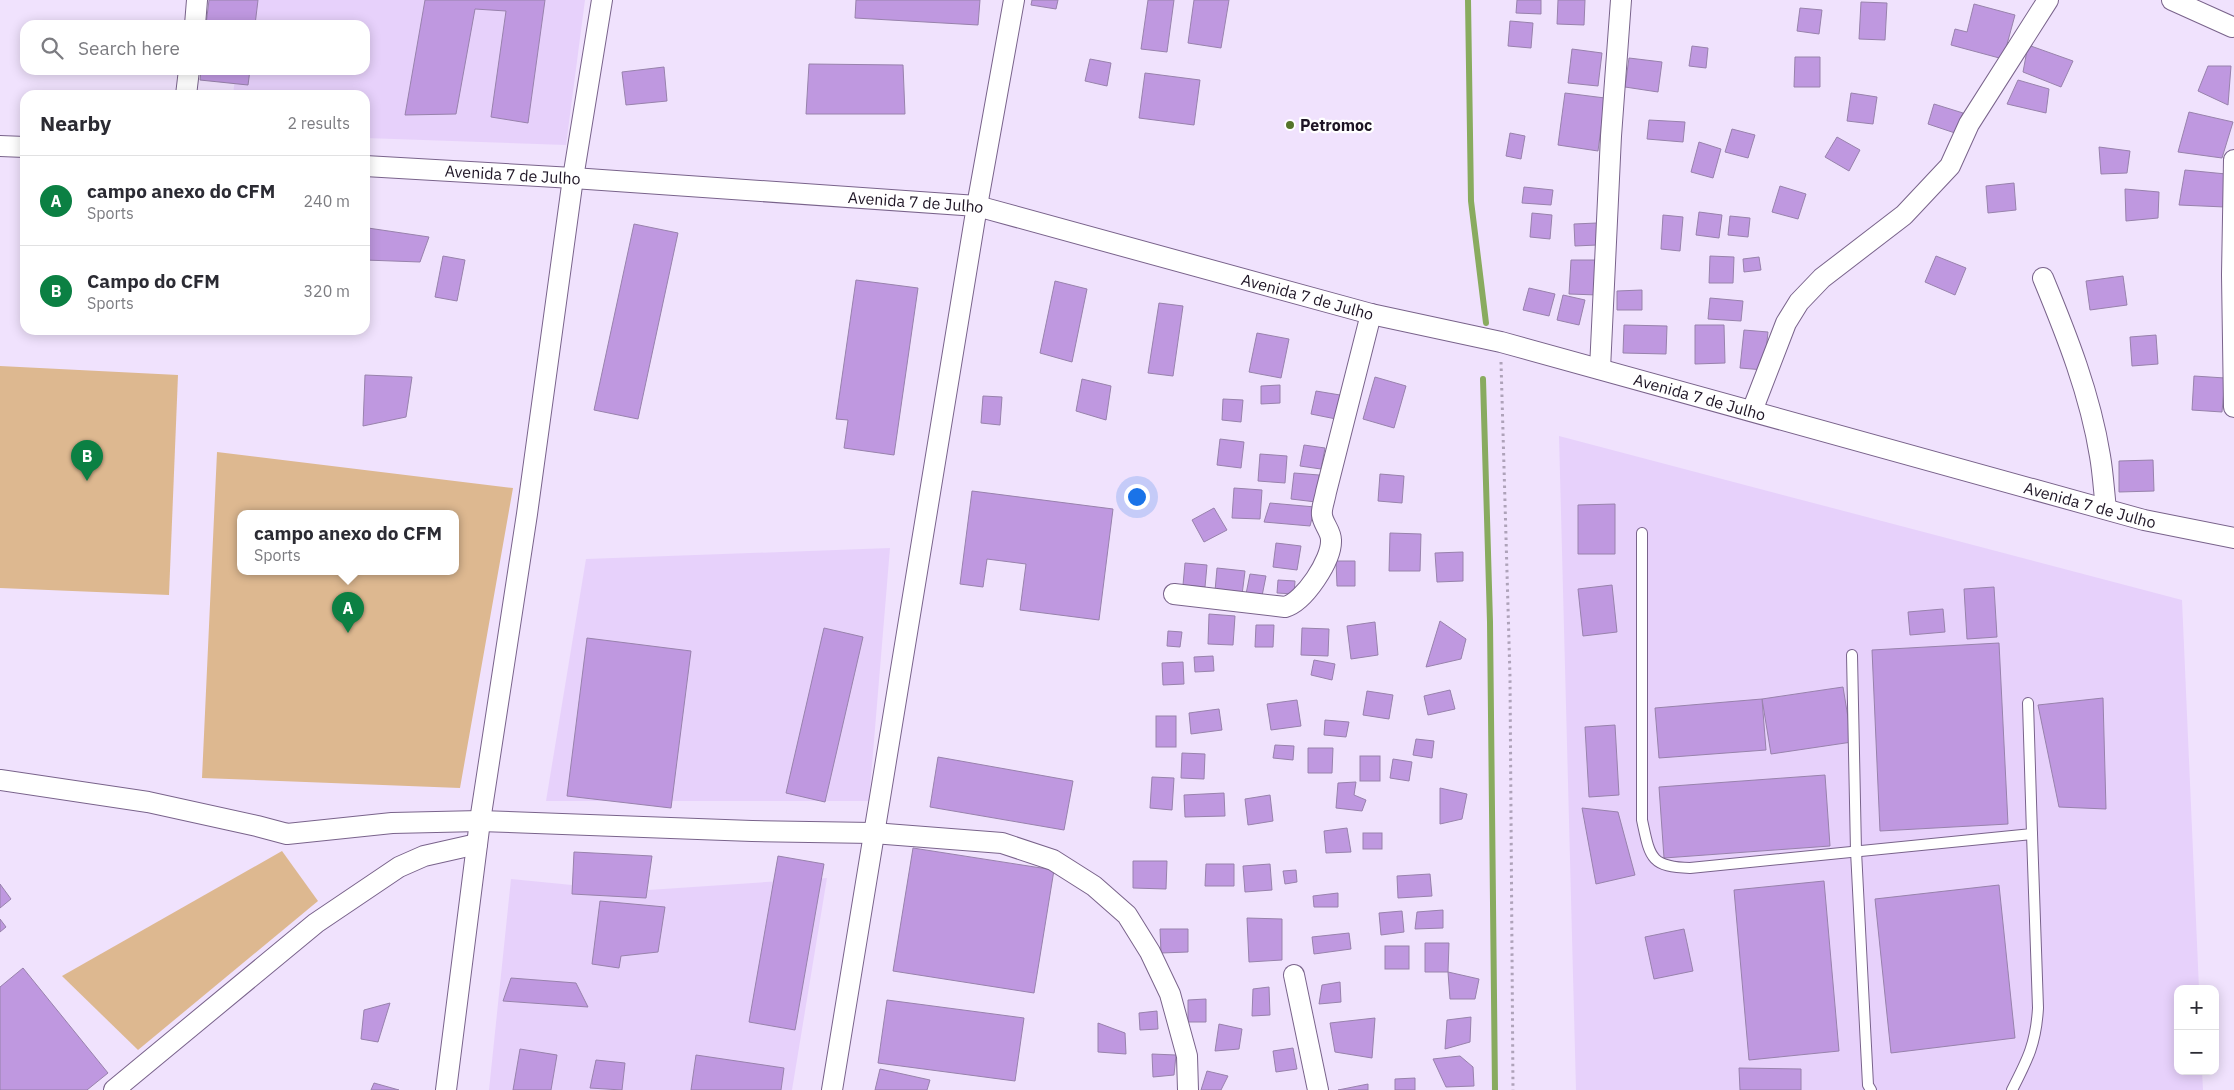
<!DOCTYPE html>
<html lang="en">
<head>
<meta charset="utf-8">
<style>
	body { margin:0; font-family:"IBM Plex Sans",sans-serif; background:#f2f2f3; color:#2b2b33 }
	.controls { position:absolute; right:15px; bottom:15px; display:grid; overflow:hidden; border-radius:10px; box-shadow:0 2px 12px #0003 }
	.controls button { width:45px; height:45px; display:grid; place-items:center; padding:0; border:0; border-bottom:1px solid #e1e1e2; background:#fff; color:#2b2b33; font:25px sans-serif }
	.you { position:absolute; left:1136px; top:496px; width:18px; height:18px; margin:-12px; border:4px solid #fff; border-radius:50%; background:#1a73e8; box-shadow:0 0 0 8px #1a73e833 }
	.badge { display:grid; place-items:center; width:32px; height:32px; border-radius:50%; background:#0b8043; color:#fff; font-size:16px; font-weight:700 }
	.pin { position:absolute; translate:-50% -41px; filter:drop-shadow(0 1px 2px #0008) }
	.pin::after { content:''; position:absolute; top:26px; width:18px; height:15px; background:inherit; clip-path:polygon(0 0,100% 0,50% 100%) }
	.popup { position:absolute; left:237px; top:510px; width:222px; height:65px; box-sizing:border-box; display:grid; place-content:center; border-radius:10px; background:#fff; filter:drop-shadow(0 1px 4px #0005); font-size:16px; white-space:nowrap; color:#7c7c81 }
	.popup b { font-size:19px; color:#2b2b33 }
	.popup::after { content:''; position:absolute; left:50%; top:100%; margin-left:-10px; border:10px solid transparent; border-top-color:#fff }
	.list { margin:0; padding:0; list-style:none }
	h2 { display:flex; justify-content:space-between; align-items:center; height:65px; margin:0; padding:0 20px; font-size:21px }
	h2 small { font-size:16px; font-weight:400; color:#7c7c81 }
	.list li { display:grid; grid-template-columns:32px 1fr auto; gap:15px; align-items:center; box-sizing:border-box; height:90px; padding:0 20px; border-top:1px solid #e1e1e2 }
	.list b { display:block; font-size:19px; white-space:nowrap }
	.list p { margin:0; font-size:16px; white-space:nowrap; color:#7c7c81 }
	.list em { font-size:16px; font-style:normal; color:#7c7c81 }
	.icon { flex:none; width:28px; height:28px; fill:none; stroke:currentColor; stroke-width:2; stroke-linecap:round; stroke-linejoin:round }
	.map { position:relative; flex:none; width:2234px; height:1090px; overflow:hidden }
	.search { position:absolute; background:#fff; box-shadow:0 2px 12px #0003; left:20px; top:20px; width:350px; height:55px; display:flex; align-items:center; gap:12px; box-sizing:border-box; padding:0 18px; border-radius:15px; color:#7c7c81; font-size:19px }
	.panel { position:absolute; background:#fff; box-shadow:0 2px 12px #0003; left:20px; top:90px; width:350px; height:245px; border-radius:15px }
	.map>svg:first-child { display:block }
	.built { fill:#e7d1fb }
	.green { fill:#ddb890; fill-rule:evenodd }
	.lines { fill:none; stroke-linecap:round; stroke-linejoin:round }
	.stream { stroke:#89ab5f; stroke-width:6 }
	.building { fill:#bf98e0; stroke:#9882ac }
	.lane-casing { stroke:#79638b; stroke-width:12 }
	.street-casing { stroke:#79638b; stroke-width:22 }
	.path { stroke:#aea2b9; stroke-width:3; stroke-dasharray:2.5 4; stroke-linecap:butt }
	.lane { stroke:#fff; stroke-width:10 }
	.street { stroke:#fff; stroke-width:20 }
	.poi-dot { fill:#55742a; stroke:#fff; stroke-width:2 }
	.labels { text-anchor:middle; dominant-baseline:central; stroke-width:4.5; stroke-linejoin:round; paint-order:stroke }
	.poi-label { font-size:16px; font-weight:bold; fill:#1e1525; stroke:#fff; text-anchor:start }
	.street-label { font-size:16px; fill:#1e1525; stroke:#fff }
</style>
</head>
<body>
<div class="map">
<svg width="2234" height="1090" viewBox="0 0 2234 1090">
	<rect width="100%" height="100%" fill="#f0e2fd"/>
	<!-- built -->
	<g class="built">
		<polygon points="246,0 585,0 566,145 365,138 365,95 233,95 236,70 365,70 365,25 242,25"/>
		<polygon points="1559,436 2182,600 2199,989 2178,989 2178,1071 2202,1071 2203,1090 1576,1090"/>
		<polygon points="890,548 869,801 546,801 586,559"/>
		<polygon points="827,878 792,1090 489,1090 511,879 633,891"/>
	</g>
	<!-- green -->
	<g class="green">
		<polygon points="0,366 178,375 169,595 0,588"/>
		<path d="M217,452L513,488L460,788L202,778ZM240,514H456V572H240Z"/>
		<polygon points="282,851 318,901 138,1050 62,976"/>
	</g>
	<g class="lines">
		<!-- stream -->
		<g class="stream">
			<polyline points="1468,0 1471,201 1486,323"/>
			<polyline points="1483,379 1490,622 1495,1090"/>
		</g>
	</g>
	<!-- building -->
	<g class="building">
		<polygon points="209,0 258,0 255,25 206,25"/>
		<polygon points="425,0 545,0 528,123 491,117 506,11 475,9 456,114 405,115"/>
		<polygon points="856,0 980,0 978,25 855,18"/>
		<polygon points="1032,0 1058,0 1056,9 1031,5"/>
		<polygon points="1148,0 1174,0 1167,52 1141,49"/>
		<polygon points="1194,0 1229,0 1221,48 1188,43"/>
		<polygon points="1517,0 1541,0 1541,14 1516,13"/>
		<polygon points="1558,0 1585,0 1584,25 1557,24"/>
		<polygon points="1861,2 1887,3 1885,40 1859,39"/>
		<polygon points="1974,4 2015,15 2003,59 1951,45 1955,29 1967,32"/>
		<polygon points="1800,8 1822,10 1819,34 1797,31"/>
		<polygon points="1510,21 1533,23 1531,48 1508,46"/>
		<polygon points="2028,45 2073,61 2061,87 2023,72"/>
		<polygon points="1692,46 1708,48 1706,68 1689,66"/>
		<polygon points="1572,49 1602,53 1598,86 1568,83"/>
		<polygon points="1795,57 1820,57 1820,87 1794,87"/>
		<polygon points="1629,58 1662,62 1658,92 1625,87"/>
		<polygon points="1090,59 1111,63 1107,86 1085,81"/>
		<polygon points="809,64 903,65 905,114 806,114"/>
		<polygon points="2208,66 2231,66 2228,105 2198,91"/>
		<polygon points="664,67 667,101 626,105 622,72"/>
		<polygon points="201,70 250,70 248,85 200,80"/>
		<polygon points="1145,73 1200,80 1194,125 1139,118"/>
		<polygon points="2018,80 2049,89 2046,113 2007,104"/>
		<polygon points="1565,93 1605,98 1598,151 1558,145"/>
		<polygon points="1851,93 1877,97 1873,124 1847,121"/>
		<polygon points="1934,104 1963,113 1955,133 1928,124"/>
		<polygon points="2189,112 2233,122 2222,158 2178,152"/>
		<polygon points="1649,120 1685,122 1683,142 1647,139"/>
		<polygon points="1732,129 1755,135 1748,158 1725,152"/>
		<polygon points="1510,133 1525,136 1521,159 1506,156"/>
		<polygon points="1837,137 1860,150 1849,171 1825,157"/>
		<polygon points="1699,142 1721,149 1713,178 1691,172"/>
		<polygon points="2099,147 2130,151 2127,173 2101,174"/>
		<polygon points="2185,170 2226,174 2225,207 2179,205"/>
		<polygon points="2014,183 2016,210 1988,213 1986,186"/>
		<polygon points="1780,186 1806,194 1798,219 1772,212"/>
		<polygon points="1524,187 1553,190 1551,205 1522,203"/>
		<polygon points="2125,189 2159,192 2158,218 2126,221"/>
		<polygon points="1699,212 1722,215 1719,238 1696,235"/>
		<polygon points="1532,213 1552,215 1550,239 1530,237"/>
		<polygon points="1663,215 1683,217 1680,251 1661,249"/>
		<polygon points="1730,216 1750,218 1748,237 1728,235"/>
		<polygon points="1597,223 1597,245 1575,246 1574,224"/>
		<polygon points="634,224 678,233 638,419 594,410"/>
		<polygon points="368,228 429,237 420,262 365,260 365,238"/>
		<polygon points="443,256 465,260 457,301 435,297"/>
		<polygon points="1710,256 1734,257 1733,283 1709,283"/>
		<polygon points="1936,256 1966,268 1955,295 1925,282"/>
		<polygon points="1759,257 1761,270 1744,272 1743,259"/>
		<polygon points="1571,260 1599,260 1598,295 1569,294"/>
		<polygon points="2123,276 2127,305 2090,310 2086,281"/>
		<polygon points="856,280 918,288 894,455 844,448 848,420 836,419"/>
		<polygon points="1055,281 1087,289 1072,362 1040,353"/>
		<polygon points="1529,288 1555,294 1549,316 1523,310"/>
		<polygon points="1642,290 1642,310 1617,310 1617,291"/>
		<polygon points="1563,295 1585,300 1579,325 1557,320"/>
		<polygon points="1710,298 1743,301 1741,321 1708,319"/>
		<polygon points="1159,303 1183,306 1173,376 1148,373"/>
		<polygon points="1624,325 1667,326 1666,354 1623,353"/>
		<polygon points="1695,325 1724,325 1725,363 1695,364"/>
		<polygon points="1744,330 1768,332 1764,370 1740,368"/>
		<polygon points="1257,333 1289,339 1281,378 1249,372"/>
		<polygon points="2156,335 2158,364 2132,366 2130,337"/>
		<polygon points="365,375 412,377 406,417 363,426"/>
		<polygon points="2194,376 2225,378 2222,412 2192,410"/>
		<polygon points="1375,377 1406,386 1394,428 1363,419"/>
		<polygon points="1082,379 1111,386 1106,420 1076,411"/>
		<polygon points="1280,385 1280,403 1261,404 1261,386"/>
		<polygon points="1316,391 1340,395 1336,419 1311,414"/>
		<polygon points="983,396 1002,397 1000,425 981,423"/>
		<polygon points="1223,399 1243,400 1241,422 1222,420"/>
		<polygon points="1220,439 1244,442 1241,468 1217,465"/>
		<polygon points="1304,445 1325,448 1321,469 1300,466"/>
		<polygon points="1260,454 1287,456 1285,483 1258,481"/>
		<polygon points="2153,460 2154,491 2119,492 2119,461"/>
		<polygon points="1294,473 1319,475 1316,502 1291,499"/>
		<polygon points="1380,474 1404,476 1402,503 1378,501"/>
		<polygon points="1234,488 1262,490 1260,519 1232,518"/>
		<polygon points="972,491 1113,509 1099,620 1020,610 1026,564 987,559 983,587 960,584"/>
		<polygon points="1270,503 1315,507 1310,526 1264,522"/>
		<polygon points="1615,504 1615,554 1578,554 1578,505"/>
		<polygon points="1214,508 1227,530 1204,542 1192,520"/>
		<polygon points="1390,533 1421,534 1420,571 1389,571"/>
		<polygon points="1276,543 1301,546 1297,570 1273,567"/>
		<polygon points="1463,552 1463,581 1437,582 1435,553"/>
		<polygon points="1336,561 1355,561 1355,586 1337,586"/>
		<polygon points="1185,563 1207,565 1205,587 1183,585"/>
		<polygon points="1217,568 1245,571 1242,595 1215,591"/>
		<polygon points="1250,574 1266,576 1261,601 1245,599"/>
		<polygon points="1278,580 1295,581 1294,594 1277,593"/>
		<polygon points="1612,585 1617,632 1583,636 1578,589"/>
		<polygon points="1994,587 1997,637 1967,639 1964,589"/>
		<polygon points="1943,609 1945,632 1910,635 1908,612"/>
		<polygon points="1209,614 1235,616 1233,645 1208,644"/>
		<polygon points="1440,621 1466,639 1461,659 1426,667"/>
		<polygon points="1375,622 1378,655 1351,659 1347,626"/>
		<polygon points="1256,625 1274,625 1273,647 1255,647"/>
		<polygon points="824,628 863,637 825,802 786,793"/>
		<polygon points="1302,628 1329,629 1328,656 1301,655"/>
		<polygon points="1168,631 1182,632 1180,647 1167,646"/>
		<polygon points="587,638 691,651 671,808 567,796"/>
		<polygon points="1999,643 2008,824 1880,831 1872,650"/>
		<polygon points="1213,656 1214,671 1195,672 1194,657"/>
		<polygon points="1314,660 1335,664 1332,680 1311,675"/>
		<polygon points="1183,662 1184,684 1163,685 1162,663"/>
		<polygon points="1843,687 1852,742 1771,754 1762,699"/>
		<polygon points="1450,690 1455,709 1428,715 1424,696"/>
		<polygon points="1367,691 1393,695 1389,719 1363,715"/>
		<polygon points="2103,698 2106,809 2059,807 2038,705"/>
		<polygon points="1762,699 1766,750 1659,758 1655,708"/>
		<polygon points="1297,700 1301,726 1271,730 1267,704"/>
		<polygon points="1219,709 1222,730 1191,734 1189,713"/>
		<rect x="1156" y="716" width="20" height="31"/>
		<polygon points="1325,720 1349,722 1346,737 1324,735"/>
		<polygon points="1615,725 1619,795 1589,797 1585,727"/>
		<polygon points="1416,739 1434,741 1432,758 1413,755"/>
		<polygon points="1275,745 1294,746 1293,760 1273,758"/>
		<polygon points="1308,748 1333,748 1332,773 1308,773"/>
		<polygon points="1182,753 1205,754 1204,779 1181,778"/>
		<rect x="1360" y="756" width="20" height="25"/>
		<polygon points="938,757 1073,781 1064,830 930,807"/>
		<polygon points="1393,759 1412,762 1409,781 1390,778"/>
		<polygon points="1825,775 1830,846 1664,858 1659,787"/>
		<polygon points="1152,777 1174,778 1172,810 1150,808"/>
		<polygon points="1356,782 1354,795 1366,800 1362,811 1336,808 1338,783"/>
		<polygon points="1440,788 1467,794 1462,819 1440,824"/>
		<polygon points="1224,793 1225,816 1185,817 1184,795"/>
		<polygon points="1270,795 1273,821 1248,825 1245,799"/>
		<polygon points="1582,808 1618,812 1635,875 1596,884"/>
		<polygon points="1347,828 1351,852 1326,853 1324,831"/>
		<rect x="1363" y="833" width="19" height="16"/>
		<polygon points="913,848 1054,870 1034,993 893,971"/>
		<polygon points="574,852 652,856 646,898 572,894"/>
		<polygon points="778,856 824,864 795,1030 749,1022"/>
		<polygon points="1133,861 1167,861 1166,889 1133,888"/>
		<polygon points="1206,864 1234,864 1234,886 1205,886"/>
		<polygon points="1270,864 1272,890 1245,892 1243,866"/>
		<polygon points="1296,870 1297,882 1285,884 1283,871"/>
		<polygon points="1430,874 1432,896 1398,898 1397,876"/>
		<polygon points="1824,881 1839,1051 1749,1060 1734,890"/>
		<polygon points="0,884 11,899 0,908"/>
		<polygon points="1999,885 2015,1038 1891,1053 1875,899"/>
		<polygon points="1338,893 1338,907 1314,907 1313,896"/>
		<polygon points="600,901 665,907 658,952 621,956 619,968 592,964"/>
		<polygon points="1443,910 1443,928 1415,929 1417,912"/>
		<polygon points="1402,911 1404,932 1381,935 1379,913"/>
		<polygon points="1247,918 1282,919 1282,960 1249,962"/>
		<polygon points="0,919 6,927 0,932"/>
		<polygon points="1160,929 1188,929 1188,952 1161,953"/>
		<polygon points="1684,929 1693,971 1654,979 1645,937"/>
		<polygon points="1349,933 1351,949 1314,954 1312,937"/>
		<polygon points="1425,943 1449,943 1448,972 1425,972"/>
		<rect x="1385" y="946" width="24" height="23"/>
		<polygon points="23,968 108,1073 87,1090 0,1090 0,987"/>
		<polygon points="1448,972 1479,979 1475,999 1450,999"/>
		<polygon points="511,978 576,983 588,1007 503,1001"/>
		<polygon points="1340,982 1341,1002 1319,1004 1322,985"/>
		<polygon points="1269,987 1270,1015 1252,1016 1253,989"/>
		<polygon points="1206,999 1206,1022 1188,1022 1188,1000"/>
		<polygon points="887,1000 1024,1018 1015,1081 878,1063"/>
		<polygon points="390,1003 378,1042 361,1039 364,1010"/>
		<polygon points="1157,1011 1158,1029 1140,1030 1139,1013"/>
		<polygon points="1471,1017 1470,1042 1445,1049 1447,1020"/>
		<polygon points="1375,1018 1372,1058 1335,1052 1330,1023"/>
		<polygon points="1098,1023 1125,1033 1126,1054 1098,1052"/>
		<polygon points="1219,1024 1242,1029 1239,1049 1215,1051"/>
		<polygon points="1293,1048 1297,1069 1276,1072 1273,1051"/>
		<polygon points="520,1049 557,1055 551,1090 513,1090"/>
		<polygon points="1152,1054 1176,1055 1174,1075 1153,1077"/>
		<polygon points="696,1055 784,1068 781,1090 691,1090"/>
		<polygon points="1460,1056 1473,1067 1474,1086 1446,1087 1433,1059"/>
		<polygon points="596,1060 625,1063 622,1090 590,1088"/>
		<polygon points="1739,1068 1801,1069 1801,1090 1740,1090"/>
		<polygon points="880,1069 930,1080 927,1090 875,1090"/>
		<polygon points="1207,1071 1228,1076 1221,1090 1201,1090"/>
		<polygon points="1415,1078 1415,1090 1395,1090 1395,1079"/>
		<polygon points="374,1083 399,1090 371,1090"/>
		<polygon points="1368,1084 1368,1090 1338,1090"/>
	</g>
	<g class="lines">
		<defs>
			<g id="lane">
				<path d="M1642,533V820C1650,857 1650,867 1690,868L2032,834L2028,703"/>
				<polyline points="1852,655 1856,851 1868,1085 1871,1090"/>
				<path d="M2012,1090C2028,1059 2036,1043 2038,1008L2032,834"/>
			</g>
			<g id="street">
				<polyline points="2172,0 2232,27"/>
				<polyline points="195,25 197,0"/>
				<polyline points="186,95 189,70"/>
				<polyline points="0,146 25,147"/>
				<polyline points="2234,160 2232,275 2234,407"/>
				<path id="s1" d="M365,166L573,178L977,206L1371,314L1501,342L2144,520L2234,538"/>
				<path d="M2043,278C2067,336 2090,394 2100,456C2103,473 2104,492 2106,509"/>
				<polyline points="1600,369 1611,136 1621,0"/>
				<polyline points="1752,411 1786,323 1799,302 1822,278 1904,215 1950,166 1969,124 2048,0"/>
				<path d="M1174,594L1285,607C1304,602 1332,560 1331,540C1331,531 1323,524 1322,515C1321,508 1325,499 1326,492L1371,314"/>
				<polyline points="0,780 148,802 257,826 287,834 392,823 480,821 752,831 873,833 1002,843 1053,860 1094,886 1127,915 1150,952 1170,994 1187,1056 1188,1090"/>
				<polyline points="1294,975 1318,1090"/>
				<polyline points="114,1090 316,923 399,867 424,856 477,844"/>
				<polyline points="446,1090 480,821 527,514 573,178 602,0"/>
				<polyline points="832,1090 977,206 1014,0"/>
			</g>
		</defs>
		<!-- lane casing -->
		<use href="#lane" class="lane-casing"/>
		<!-- street casing -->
		<use href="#street" class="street-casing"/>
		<!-- path -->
		<polyline class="path" points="1501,362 1510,677 1513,1090"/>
		<!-- lane -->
		<use href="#lane" class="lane"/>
		<!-- street -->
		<use href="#street" class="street"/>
	</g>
	<!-- markers -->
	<circle class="poi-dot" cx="1290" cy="125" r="5"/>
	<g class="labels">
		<!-- poi labels -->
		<g class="poi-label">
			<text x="1300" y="125">Petromoc</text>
		</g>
		<!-- street labels -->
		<g class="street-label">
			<text stroke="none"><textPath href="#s1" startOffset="148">Avenida 7 de Julho</textPath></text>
			<text stroke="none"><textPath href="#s1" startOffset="552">Avenida 7 de Julho</textPath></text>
			<text stroke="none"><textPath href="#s1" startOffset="956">Avenida 7 de Julho</textPath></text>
			<text stroke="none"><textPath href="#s1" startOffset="1361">Avenida 7 de Julho</textPath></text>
			<text stroke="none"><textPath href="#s1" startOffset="1766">Avenida 7 de Julho</textPath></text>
		</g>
	</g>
</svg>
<div class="controls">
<button>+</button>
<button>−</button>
</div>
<div class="you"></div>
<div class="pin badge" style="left:348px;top:633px">A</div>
<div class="popup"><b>campo anexo do CFM</b>Sports</div>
<div class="pin badge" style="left:87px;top:481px">B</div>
<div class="search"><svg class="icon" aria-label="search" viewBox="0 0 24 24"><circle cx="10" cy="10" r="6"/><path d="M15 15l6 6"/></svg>Search here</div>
<section class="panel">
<h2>Nearby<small>2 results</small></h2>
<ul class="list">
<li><span class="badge">A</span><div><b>campo anexo do CFM</b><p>Sports</p></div><em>240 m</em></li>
<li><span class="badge">B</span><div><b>Campo do CFM</b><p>Sports</p></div><em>320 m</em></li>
</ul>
</section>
</div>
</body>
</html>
